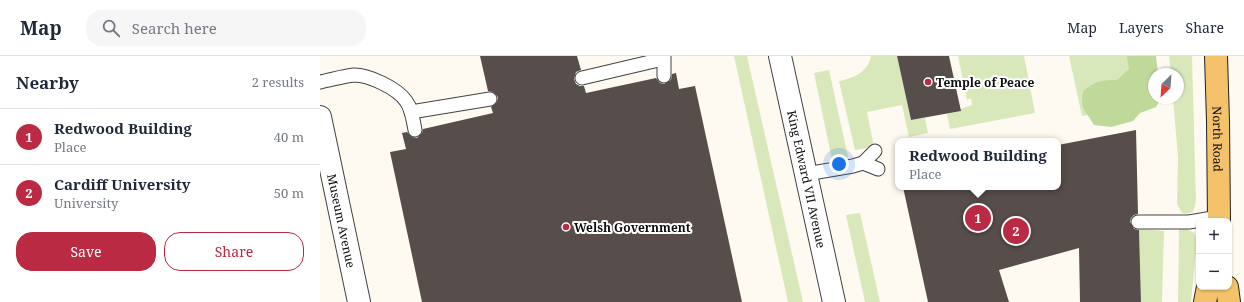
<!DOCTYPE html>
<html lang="en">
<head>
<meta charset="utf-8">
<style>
	body { margin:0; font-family:"Noto Serif",serif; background:#f6f6f7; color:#1f2937 }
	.controls { position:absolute; right:12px; bottom:12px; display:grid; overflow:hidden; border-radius:8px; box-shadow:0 1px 3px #0004 }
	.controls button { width:36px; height:36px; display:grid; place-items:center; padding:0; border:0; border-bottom:1px solid #e0e1e3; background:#fff; color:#1f2937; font:20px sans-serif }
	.compass { position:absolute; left:828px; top:12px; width:36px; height:36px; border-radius:50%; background:#fff; box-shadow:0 1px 3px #0004; rotate:205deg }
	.you { position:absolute; left:519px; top:108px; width:14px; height:14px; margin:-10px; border:3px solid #fff; border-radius:50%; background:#1a73e8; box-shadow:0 0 0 6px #1a73e833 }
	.badge { display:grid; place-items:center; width:26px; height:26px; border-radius:50%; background:#bb2a43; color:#fff; font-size:13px; font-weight:700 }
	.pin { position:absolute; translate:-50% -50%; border:2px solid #fff; box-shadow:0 1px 4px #0006 }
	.popup { position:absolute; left:575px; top:82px; width:166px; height:52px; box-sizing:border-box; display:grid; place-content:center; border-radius:8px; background:#fff; filter:drop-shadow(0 1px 3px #0005); font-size:13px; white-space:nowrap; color:#747a83 }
	.popup b { font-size:15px; color:#1f2937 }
	.popup::after { content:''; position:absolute; left:50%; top:100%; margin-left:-8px; border:8px solid transparent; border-top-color:#fff }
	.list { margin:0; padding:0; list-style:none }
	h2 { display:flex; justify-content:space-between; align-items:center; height:52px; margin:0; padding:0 16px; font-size:17px }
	h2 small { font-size:13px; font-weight:400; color:#747a83 }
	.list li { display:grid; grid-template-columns:26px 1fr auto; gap:12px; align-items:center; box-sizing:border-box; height:56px; padding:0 16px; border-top:1px solid #e0e1e3 }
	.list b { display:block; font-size:15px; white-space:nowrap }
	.list p { margin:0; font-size:13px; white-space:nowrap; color:#747a83 }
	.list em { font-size:13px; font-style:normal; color:#747a83 }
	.actions { display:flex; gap:8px; padding:12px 16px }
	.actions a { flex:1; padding:9px 0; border:1px solid #bb2a43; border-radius:16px; text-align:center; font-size:14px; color:#bb2a43 }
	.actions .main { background:#bb2a43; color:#fff }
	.icon { flex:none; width:22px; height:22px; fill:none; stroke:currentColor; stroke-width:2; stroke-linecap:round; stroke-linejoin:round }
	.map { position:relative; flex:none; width:924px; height:246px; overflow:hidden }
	header { display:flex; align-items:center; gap:24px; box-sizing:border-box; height:56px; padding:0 20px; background:#fff; border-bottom:1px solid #e0e1e3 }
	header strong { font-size:19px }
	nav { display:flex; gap:22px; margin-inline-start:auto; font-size:14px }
	.search { width:280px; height:36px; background:#f6f6f7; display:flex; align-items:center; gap:10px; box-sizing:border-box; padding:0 14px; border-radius:16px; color:#747a83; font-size:15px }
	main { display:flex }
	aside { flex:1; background:#fff }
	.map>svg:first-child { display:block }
	.green { fill:#d8e8bb }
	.forest { fill:#bed99a }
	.building { fill:#574e4b }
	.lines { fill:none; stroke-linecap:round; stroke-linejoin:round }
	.lane-casing { stroke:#424242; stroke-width:15 }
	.street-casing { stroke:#424242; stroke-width:24 }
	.primary-casing { stroke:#202020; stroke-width:24 }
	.lane { stroke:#fff; stroke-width:13 }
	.street { stroke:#fff; stroke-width:22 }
	.primary { stroke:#f4c26b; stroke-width:22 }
	.poi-dot { fill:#bb2a43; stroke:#fff; stroke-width:1.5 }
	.labels { text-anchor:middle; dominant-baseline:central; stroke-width:4; stroke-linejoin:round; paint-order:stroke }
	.poi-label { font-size:12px; font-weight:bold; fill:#0f0f0f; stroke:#fff; text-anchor:start }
	.street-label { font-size:12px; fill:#0f0f0f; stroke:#fff }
</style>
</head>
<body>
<header>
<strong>Map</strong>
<div class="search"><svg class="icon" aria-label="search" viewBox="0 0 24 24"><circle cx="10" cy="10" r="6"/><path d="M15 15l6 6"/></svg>Search here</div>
<nav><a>Map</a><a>Layers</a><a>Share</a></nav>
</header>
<main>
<aside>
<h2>Nearby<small>2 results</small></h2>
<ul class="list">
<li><span class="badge">1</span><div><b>Redwood Building</b><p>Place</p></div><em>40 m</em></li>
<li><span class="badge">2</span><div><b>Cardiff University</b><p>University</p></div><em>50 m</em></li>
</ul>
<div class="actions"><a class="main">Save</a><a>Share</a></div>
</aside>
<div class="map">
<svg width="924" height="246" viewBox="0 0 924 246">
	<rect width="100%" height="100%" fill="#fffaf1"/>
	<!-- green -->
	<g class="green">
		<polygon points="414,0 427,0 483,246 468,246"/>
		<path d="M551,0H577L591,64L605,62L608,77L589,81L582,49L547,56L554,91L535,94L519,25C534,22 548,16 551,0Z"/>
		<polygon points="638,0 704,0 715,57 630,73 627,58 640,55 640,53 652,49 651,42 647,44"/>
		<polygon points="749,0 828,0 834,42 838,48 762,60"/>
		<polygon points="849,0 872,0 876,146 873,156 866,158 862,157 857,148 858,101 853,42 858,42 858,18 851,18"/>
		<polygon points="509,14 528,101 512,104 494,17"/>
		<polygon points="540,157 560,246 545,246 526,159"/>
		<polygon points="859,172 864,172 874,177 877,184 871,246 858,246"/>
		<polygon points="819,173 844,175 842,246 821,246"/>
	</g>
	<!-- forest -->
	<path class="forest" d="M807,0H836L838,18H834V42H841L836,51L820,57L813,65L791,71L774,69C765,53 760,55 763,35C776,25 781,24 797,24L809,13Z"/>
	<!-- building -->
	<g class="building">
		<polygon points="160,0 257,0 261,14 256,16 254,23 256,28 260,30 264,30 266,37 336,22 340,27 344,28 351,24 352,18 356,17 359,33 375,30 422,246 102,246 70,96 86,93 82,77 87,76 92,81 97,82 102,77 103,73 173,57 171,51 177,46 178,41 173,36 168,35"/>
		<polygon points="577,0 629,0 641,55 591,64"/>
		<polygon points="816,74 818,158 814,159 811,162 810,166 814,173 819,174 821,246 760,246 759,192 679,214 689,246 608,246 583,131 738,131 738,89"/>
	</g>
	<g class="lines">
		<defs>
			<g id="lane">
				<polyline points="344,0 344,20"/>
				<polyline points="262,22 343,3"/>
				<path d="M0,26C11,24 23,20 34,19C49,19 77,32 86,45C92,53 93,64 95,74"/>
				<polyline points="91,56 170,43"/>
				<polyline points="543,107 558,113"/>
				<polyline points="486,118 533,110 543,107 555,95"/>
				<polyline points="818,166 869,166 899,161"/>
			</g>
			<g id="street">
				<path id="s1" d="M460,0L514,246"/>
				<path id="s2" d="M0,61L39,246"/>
			</g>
			<g id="primary">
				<path id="s3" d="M896,0L898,65L899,165"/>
				<polyline points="907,231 909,246"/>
				<polyline points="885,246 888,231"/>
			</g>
		</defs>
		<!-- lane casing -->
		<use href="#lane" class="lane-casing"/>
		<!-- street casing -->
		<use href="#street" class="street-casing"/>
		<!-- primary casing -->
		<use href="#primary" class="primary-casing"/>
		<!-- lane -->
		<use href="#lane" class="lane"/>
		<!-- street -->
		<use href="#street" class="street"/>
		<!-- primary -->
		<use href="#primary" class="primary"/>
	</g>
	<!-- markers -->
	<g class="poi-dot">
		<circle cx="608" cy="26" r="4"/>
		<circle cx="246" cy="171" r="4"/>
	</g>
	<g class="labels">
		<!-- poi labels -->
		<g class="poi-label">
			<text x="616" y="26">Temple of Peace</text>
			<text x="254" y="171">Welsh Government</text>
		</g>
		<!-- street labels -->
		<g class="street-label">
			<text stroke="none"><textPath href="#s3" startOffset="83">North Road</textPath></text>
			<text stroke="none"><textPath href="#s1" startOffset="126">King Edward VII Avenue</textPath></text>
			<text stroke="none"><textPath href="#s2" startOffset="106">Museum Avenue</textPath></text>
		</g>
	</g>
</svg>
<div class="controls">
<button>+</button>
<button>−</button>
</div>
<svg class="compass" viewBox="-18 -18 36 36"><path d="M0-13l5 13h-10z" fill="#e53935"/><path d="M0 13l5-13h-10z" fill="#747a83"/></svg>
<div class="you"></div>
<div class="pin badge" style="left:658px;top:162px">1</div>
<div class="popup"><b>Redwood Building</b>Place</div>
<div class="pin badge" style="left:696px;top:175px">2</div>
</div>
</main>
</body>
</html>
